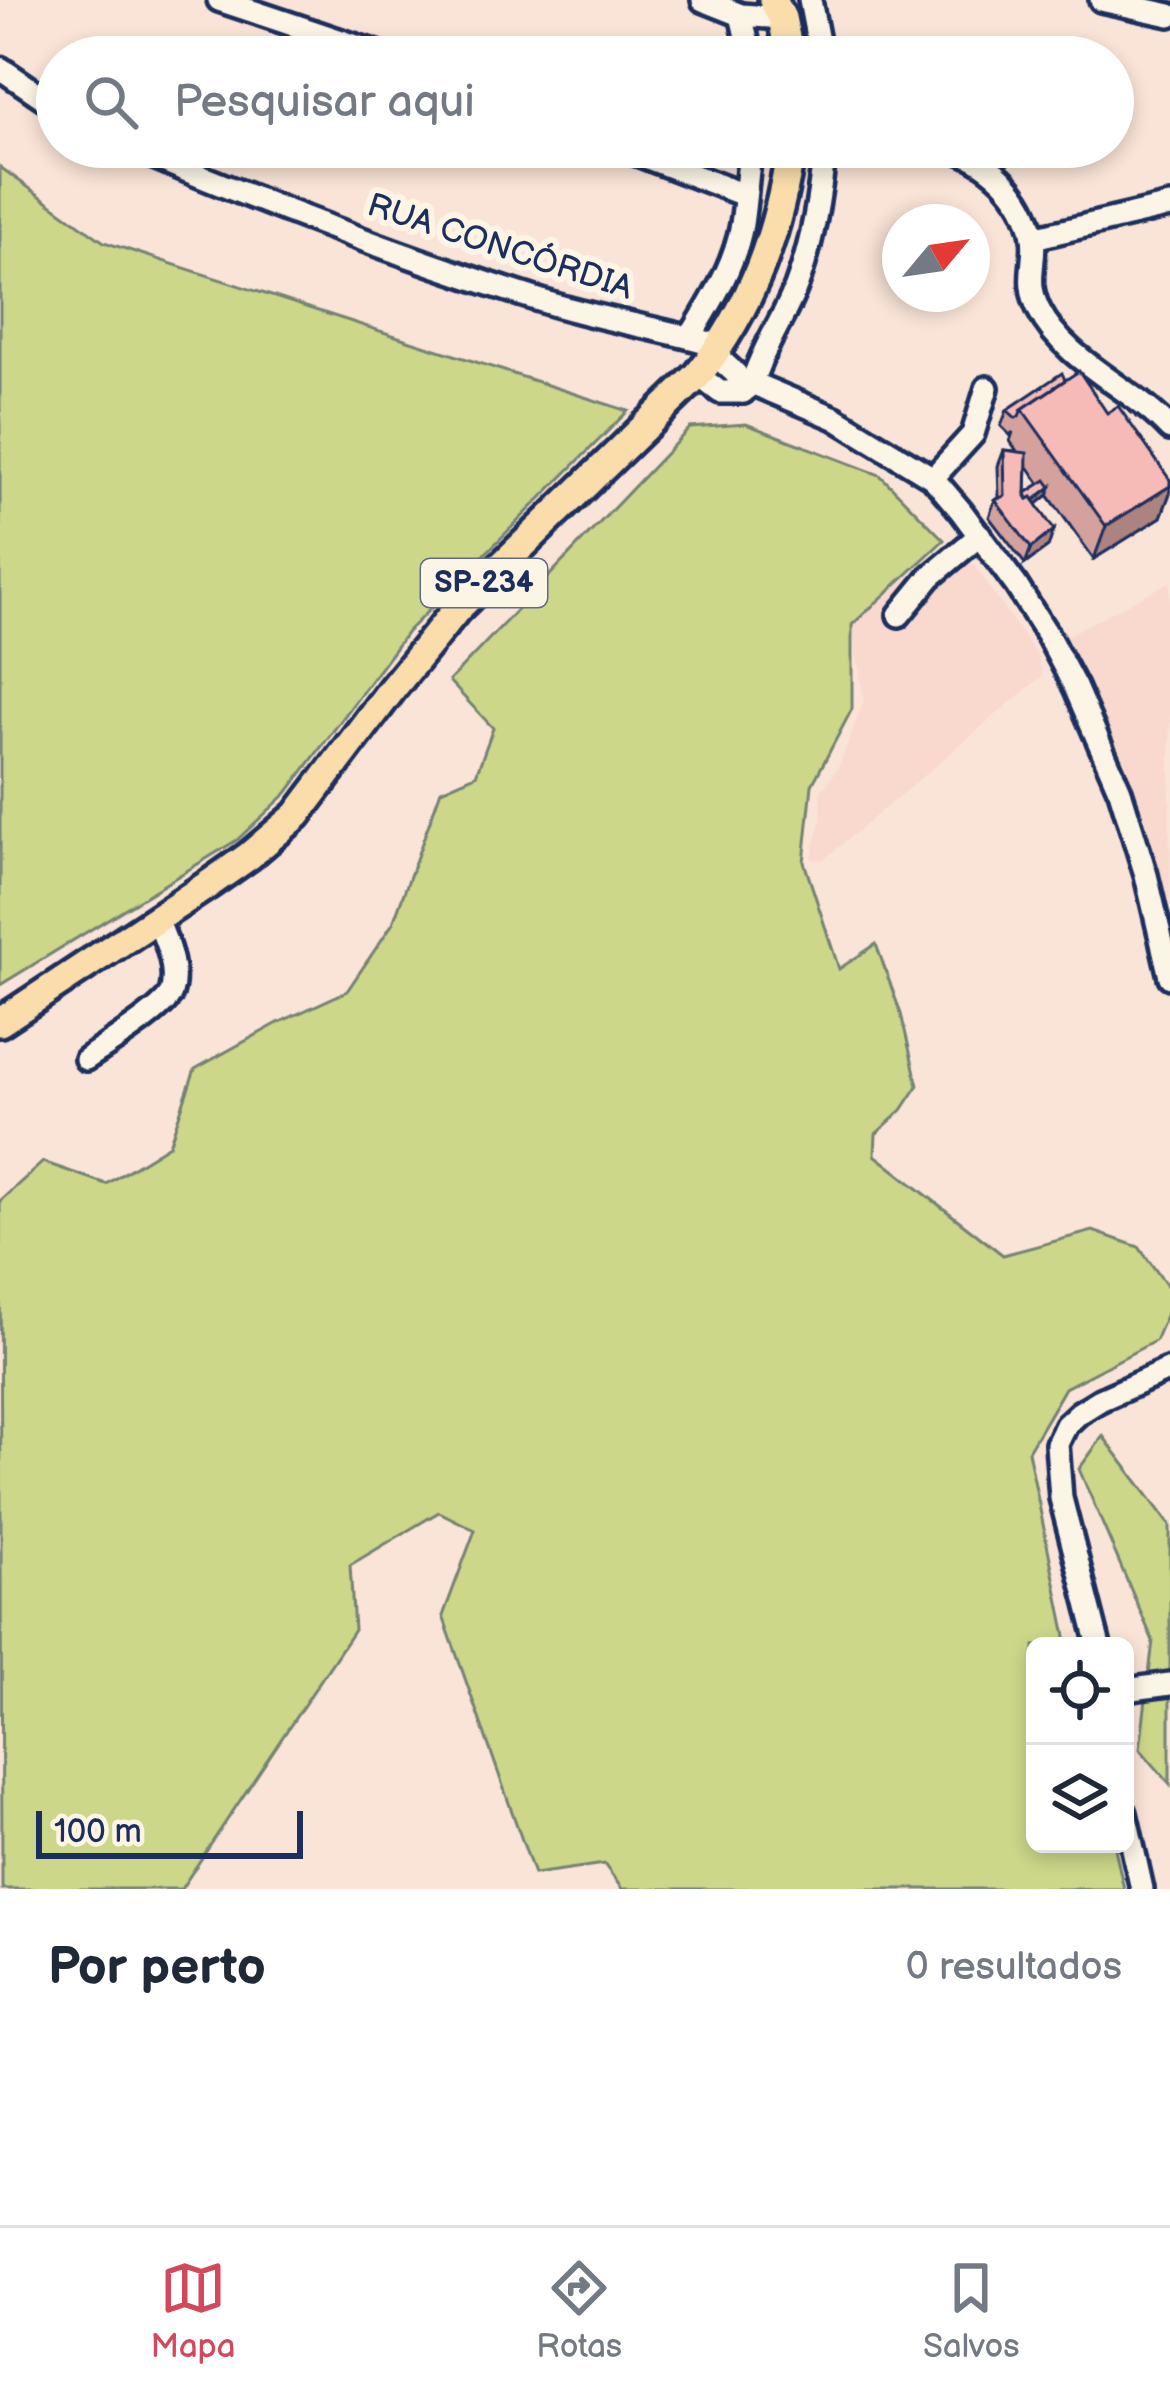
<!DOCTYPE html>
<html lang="pt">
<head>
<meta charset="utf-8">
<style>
	body { margin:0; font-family:"Balsamiq Sans",sans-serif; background:#f6f6f7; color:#1f2937 }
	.controls { position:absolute; right:36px; bottom:36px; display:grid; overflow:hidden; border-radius:18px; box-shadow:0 6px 18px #0003 }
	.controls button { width:108px; height:108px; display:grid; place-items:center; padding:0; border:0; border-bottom:3px solid #e0e1e3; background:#fff; color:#1f2937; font:60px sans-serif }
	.compass { position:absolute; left:882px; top:204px; width:108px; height:108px; border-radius:50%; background:#fff; box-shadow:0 6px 18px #0003; rotate:61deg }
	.scale { position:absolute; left:36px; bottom:30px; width:267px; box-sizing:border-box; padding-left:12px; border:6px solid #1b2f5e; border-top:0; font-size:33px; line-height:42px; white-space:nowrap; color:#1b2f5e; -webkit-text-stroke:9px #fcf5e5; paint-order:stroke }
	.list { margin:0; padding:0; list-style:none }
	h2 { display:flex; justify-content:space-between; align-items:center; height:156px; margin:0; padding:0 48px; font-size:51px }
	h2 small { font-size:39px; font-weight:400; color:#747a83 }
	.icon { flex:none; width:66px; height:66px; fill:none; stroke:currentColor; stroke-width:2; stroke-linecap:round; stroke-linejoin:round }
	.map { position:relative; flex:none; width:1170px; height:1889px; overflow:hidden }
	.search { position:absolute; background:#fff; box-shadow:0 6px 18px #0003; left:36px; right:36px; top:36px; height:132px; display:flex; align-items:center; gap:30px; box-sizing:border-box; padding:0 42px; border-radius:66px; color:#747a83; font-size:45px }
	.sheet { height:336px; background:#fff }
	nav { display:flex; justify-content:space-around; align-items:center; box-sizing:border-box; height:168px; border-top:3px solid #e0e1e3; background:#fff; font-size:33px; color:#747a83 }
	nav a { display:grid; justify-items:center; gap:6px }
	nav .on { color:#d1495b }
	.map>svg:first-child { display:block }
	.built { fill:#f9d8cd }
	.green { fill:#ccd78a; stroke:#748374; stroke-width:3 }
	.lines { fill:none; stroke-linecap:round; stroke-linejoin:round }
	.minor-casing { stroke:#1b2f5e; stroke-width:30 }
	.major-casing { stroke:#1b2f5e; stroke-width:36 }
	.minor { stroke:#fcf5e5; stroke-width:21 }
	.major { stroke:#faddab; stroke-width:27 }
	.wall { fill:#d4a19d; stroke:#1b2f5e; stroke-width:3; fill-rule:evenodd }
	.shaded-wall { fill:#ad8380; stroke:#1b2f5e; stroke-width:3 }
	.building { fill:#f7bbb7; stroke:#1b2f5e; stroke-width:3 }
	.labels { text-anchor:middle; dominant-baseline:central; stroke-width:12; stroke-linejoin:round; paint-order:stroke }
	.shield { fill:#fcf5e5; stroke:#5e6a86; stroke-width:3 }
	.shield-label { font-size:30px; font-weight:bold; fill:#1b2f5e }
	.street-label { font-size:33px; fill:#1b2f5e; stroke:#fcf5e5 }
</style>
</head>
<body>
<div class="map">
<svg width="1170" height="1889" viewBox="0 0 1170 1889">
	<rect width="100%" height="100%" fill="#fae4d7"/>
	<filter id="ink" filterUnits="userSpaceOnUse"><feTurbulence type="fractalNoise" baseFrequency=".00833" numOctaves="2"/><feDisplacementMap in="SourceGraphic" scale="24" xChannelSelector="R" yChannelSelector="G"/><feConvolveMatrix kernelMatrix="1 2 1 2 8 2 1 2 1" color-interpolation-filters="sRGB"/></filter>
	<g filter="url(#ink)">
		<!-- built -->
		<g class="built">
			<polygon points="954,537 1038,657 1042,676 823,860 811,859 822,818 820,793 840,764 864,700 852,625"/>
			<polygon points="1170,582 1170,899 1164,900 1122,761 1066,636"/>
		</g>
		<!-- green -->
		<g class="green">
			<polygon points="0,167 104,242 628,411 407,632 287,793 237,840 0,985"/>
			<polygon points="746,424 880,475 944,540 852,625 852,709 812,785 804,862 839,969 876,944 901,1014 918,1086 902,1110 876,1134 875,1155 1003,1255 1093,1231 1139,1247 1170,1290 1170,1306 1155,1341 1065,1388 1028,1451 1068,1646 1035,1646 1035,1844 1114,1844 1124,1889 622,1889 604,1864 534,1874 443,1616 475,1530 439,1512 350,1565 354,1630 181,1889 2,1889 0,1201 43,1162 106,1184 169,1145 195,1069 278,1023 347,991 393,923 441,790 476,775 493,728 449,681 690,428"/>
			<polygon points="1103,1436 1170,1525 1170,1784 1140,1749 1153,1641 1079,1469"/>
		</g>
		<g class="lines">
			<defs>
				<g id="minor">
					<polyline points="219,0 389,57"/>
					<polyline points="703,0 741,15 782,18"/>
					<polyline points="810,0 821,57"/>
					<polyline points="1101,0 1170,15"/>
					<polyline points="741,15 751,57"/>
					<polyline points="0,68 57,107"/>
					<path d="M130,147C265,204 402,257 542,301C601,320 661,328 720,346"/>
					<polyline points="619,147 744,195"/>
					<path d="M946,147C987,158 1025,192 1033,236C1037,263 1024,279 1039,310C1065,362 1133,388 1170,429"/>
					<polyline points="1033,238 1170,206"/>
					<path d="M690,337C712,301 735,265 742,224C746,198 747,172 751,147"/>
					<polyline points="714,354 736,374 743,392"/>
					<polyline points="698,375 720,392 743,392 752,383 835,418 933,478 961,511 1016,585 1047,634 1075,687 1120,791 1146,875 1170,977"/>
					<path d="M752,383C762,349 783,320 796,287C813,242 820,195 825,147"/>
					<polyline points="933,478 973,434 987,388"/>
					<polyline points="899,615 930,577 980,535"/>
					<path d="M86,1059C104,1047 164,1010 171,993C179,969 165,938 156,917"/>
					<polyline points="1099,1646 1061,1498 1057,1444 1066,1425 1079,1413 1100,1400 1170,1369"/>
					<polyline points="1125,1690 1170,1684"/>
					<polyline points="1125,1813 1142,1889"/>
				</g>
				<g id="major">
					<polyline points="773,0 782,18 790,57"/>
					<path d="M0,1022L209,884L249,856L297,815L392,689L457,609L698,375C752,307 779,232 791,147"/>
				</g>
			</defs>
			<!-- minor casing -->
			<use href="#minor" class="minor-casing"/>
			<!-- major casing -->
			<use href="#major" class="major-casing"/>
			<!-- minor -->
			<use href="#minor" class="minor"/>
			<!-- major -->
			<use href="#major" class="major"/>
		</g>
		<!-- wall -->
		<path class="wall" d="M1065,380L1107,413L1170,480V493L1161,517L1094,559L1048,495L1037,504L1048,547L1025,564L989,517L995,500L999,498L998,466L1004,450L1017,451L1010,441L1013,432L1010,435L1001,426L1007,410ZM1027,465L1040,484L1026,493Z"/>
		<!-- shaded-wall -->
		<g class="shaded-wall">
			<polygon points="1170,486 1170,493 1161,517 1094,559 1106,526"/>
			<polygon points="1051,487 1048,495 1026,513 1029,505"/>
			<polygon points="1054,530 1048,547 1025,564 1031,548"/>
		</g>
		<!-- building -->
		<g class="building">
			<polygon points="1079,371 1107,413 1118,406 1170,480 1170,486 1106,526 1022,409"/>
			<polygon points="1062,373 1065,380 1022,409 1019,416 1016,418 1007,410"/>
			<polygon points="1004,450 1027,453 1026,496 1028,499 1032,497 1054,530 1031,548 995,500 1005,496"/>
			<polygon points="1046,480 1051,487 1034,500 1032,497 1028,499 1026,493"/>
		</g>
	</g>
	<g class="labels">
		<!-- shield labels -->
		<rect class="shield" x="421" y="559" width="126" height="48" rx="9"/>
		<g class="shield-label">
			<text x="484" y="583">SP-234</text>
		</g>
		<!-- street labels -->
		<g class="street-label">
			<text transform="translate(500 247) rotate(18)">RUA CONCÓRDIA</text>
		</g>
	</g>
</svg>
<div class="controls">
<button><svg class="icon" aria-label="locate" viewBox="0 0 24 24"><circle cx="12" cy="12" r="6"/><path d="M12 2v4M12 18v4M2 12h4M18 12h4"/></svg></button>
<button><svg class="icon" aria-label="layers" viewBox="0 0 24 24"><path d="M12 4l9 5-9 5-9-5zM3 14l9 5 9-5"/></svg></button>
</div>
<svg class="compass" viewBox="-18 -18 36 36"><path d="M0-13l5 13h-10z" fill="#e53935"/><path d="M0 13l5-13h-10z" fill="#747a83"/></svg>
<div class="scale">100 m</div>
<div class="search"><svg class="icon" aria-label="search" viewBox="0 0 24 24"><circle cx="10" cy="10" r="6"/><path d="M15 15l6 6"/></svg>Pesquisar aqui</div>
</div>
<section class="sheet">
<h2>Por perto<small>0 resultados</small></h2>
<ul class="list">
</ul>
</section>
<nav>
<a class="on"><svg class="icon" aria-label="map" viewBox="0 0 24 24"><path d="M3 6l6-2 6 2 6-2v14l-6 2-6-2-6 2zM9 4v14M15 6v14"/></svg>Mapa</a>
<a><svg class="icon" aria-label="directions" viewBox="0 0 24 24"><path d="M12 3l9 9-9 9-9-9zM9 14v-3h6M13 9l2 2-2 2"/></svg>Rotas</a>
<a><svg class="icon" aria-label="saved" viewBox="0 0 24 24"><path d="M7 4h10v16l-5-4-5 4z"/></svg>Salvos</a>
</nav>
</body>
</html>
